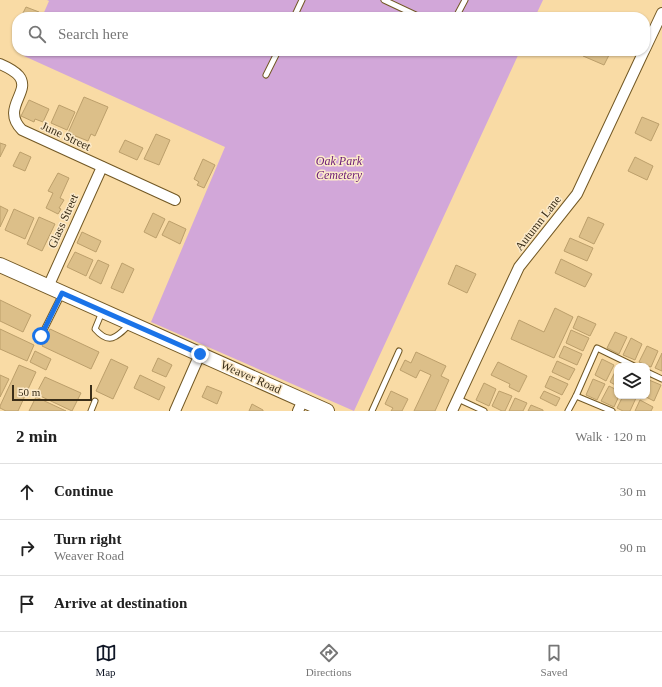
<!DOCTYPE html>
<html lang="en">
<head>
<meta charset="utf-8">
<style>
	body { margin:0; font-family:"Times New Roman",serif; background:#f2f2f2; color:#222 }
	.controls { position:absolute; right:12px; bottom:12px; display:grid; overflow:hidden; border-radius:8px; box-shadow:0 1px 3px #0004 }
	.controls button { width:36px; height:36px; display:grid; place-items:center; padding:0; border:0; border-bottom:1px solid #e0e0e0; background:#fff; color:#222; font:20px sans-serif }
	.scale { position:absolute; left:12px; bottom:10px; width:80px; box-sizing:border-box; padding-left:4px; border:2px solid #3a2e19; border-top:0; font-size:11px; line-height:14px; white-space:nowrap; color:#3a2e19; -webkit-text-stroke:3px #fceaca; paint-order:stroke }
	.stop { position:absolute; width:12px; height:12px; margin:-9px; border:3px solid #1a73e8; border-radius:50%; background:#fff }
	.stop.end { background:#1a73e8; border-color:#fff; box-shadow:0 1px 4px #0008 }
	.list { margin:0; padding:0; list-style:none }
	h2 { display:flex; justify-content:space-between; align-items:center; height:52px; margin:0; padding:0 16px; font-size:17px }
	h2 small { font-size:13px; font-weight:400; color:#767676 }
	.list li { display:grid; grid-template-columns:26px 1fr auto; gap:12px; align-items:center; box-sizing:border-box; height:56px; padding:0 16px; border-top:1px solid #e0e0e0 }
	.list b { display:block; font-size:15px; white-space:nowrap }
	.list p { margin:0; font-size:13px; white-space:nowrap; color:#767676 }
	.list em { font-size:13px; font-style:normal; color:#767676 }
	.icon { flex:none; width:22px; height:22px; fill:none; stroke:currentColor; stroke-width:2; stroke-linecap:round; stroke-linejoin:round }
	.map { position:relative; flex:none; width:662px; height:411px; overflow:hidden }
	.search { position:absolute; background:#fff; box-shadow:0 1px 3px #0004; left:12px; right:12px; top:12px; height:44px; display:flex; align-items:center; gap:10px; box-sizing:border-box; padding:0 14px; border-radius:16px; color:#767676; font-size:15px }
	.sheet { height:220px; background:#fff }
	nav { display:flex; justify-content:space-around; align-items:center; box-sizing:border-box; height:56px; border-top:1px solid #e0e0e0; background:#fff; font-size:11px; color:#767676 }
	nav a { display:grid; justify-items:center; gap:2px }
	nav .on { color:#111827 }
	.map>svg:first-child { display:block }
	.green { fill:#d2a7d9 }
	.building { fill:#dcbf89; stroke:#bc9f6b }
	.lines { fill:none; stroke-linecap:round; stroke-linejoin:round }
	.lane-casing { stroke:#725824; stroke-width:7 }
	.street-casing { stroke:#725824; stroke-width:12 }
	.secondary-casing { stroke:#725824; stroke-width:16 }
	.lane { stroke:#fff; stroke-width:5 }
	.street { stroke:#fff; stroke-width:10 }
	.secondary { stroke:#fff; stroke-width:14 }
	.route { stroke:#1a73e8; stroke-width:5 }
	.labels { text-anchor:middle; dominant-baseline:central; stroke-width:3; stroke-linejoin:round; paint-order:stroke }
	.street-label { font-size:12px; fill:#3a2e19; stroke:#fceaca }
	.park-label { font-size:12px; font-style:italic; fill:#6a1a76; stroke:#fceaca }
</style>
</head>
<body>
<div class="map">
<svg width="662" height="411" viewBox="0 0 662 411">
	<rect width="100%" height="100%" fill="#f9dba5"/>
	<!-- green -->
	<g class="green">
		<polygon points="47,0 543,0 535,17 42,17 49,1"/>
		<polygon points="26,51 520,51 354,411 151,322 225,147 24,56"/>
	</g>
	<!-- building -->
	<g class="building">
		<polygon points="26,7 39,12 37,17 21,17"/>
		<polygon points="585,51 611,51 604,65 583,56"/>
		<polygon points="84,97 108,107 95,136 91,134 88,141 68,133"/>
		<polygon points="29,100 49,109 43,122 35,119 34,122 21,116"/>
		<polygon points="59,105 75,112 67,130 51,123"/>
		<polygon points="642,117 659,124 651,141 635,133"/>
		<polygon points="156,134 170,140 159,165 144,159"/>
		<polygon points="125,140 143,148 137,160 119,152"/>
		<polygon points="0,143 6,145 0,157"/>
		<polygon points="20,152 31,157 25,171 13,166"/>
		<polygon points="635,157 653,166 647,180 628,171"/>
		<polygon points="203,159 215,165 204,188 197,185 199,182 194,179"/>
		<polygon points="58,173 69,178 60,198 64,200 59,208 61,209 58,214 46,208 53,193 48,191"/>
		<polygon points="0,206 8,210 0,227"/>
		<polygon points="14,209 34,218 25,239 5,230"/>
		<polygon points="153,213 165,219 156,238 144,232"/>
		<polygon points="39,217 55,224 42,251 27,244"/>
		<polygon points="588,217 604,224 594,244 579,237"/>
		<polygon points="169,221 186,229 180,244 162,235"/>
		<polygon points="82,232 101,241 96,252 77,243"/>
		<polygon points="570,238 593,248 587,261 564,251"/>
		<polygon points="75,252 93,260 86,276 67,267"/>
		<polygon points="561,259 592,274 585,287 555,273"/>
		<polygon points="98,260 109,265 101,284 89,278"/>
		<polygon points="122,263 134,269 123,293 111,288"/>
		<polygon points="456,265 476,274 467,293 448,284"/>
		<polygon points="0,300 31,315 23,332 0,321"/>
		<polygon points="555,308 573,317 554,358 511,339 519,320 544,332"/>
		<polygon points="578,316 596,324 590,336 573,328"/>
		<polygon points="0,329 34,345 27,361 0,349"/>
		<polygon points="50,329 99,352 91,369 42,346"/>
		<polygon points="571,330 589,338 583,351 566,343"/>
		<polygon points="615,332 627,337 619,354 607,348"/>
		<polygon points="631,338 642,344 635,360 623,355"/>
		<polygon points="564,346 582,354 577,365 559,357"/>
		<polygon points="647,346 658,351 651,367 639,362"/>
		<polygon points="35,351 51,359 46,370 30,362"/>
		<polygon points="416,352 446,366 441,376 449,380 435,411 414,411 431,375 420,370 416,378 400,370 405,360 411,363"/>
		<polygon points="662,353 662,371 655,368"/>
		<polygon points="158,358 172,365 166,377 152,371"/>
		<polygon points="111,359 128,367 113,399 96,391"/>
		<polygon points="602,359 614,365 606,381 595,375"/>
		<polygon points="557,361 575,369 569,380 552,372"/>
		<polygon points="498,362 527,376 519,392 509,387 510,384 491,375"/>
		<polygon points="19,365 36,372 18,411 6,411 0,408 0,406"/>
		<polygon points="617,368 617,386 610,382"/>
		<polygon points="0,375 9,379 0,397"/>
		<polygon points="140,375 165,387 159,400 134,388"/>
		<polygon points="550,376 568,384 562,395 545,387"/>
		<polygon points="45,377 81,393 72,411 36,394"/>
		<polygon points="593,379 605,384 597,400 586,395"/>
		<polygon points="649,380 661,385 654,401 644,396 647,396 647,385"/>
		<polygon points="484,383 496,389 489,406 476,400"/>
		<polygon points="207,386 222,392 217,404 202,397"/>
		<polygon points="609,386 617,390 617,396 619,396 614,407 601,401"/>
		<polygon points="391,391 408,399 402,411 391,411 393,408 385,404"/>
		<polygon points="499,391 512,396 505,411 502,411 492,406"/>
		<polygon points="544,391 560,398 556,406 540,398"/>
		<polygon points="623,396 632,396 636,398 630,411 623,411 617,408"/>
		<polygon points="36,397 66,411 29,411"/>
		<polygon points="515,398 527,403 523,411 509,411"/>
		<polygon points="640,400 653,407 651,411 635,411"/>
		<polygon points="252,404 263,410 263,411 249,411"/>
		<polygon points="531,405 543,410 543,411 528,411"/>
	</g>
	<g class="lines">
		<defs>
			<g id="lane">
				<polyline points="384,0 420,17"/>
				<polyline points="294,17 302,0"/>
				<polyline points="456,17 465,0"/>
				<polyline points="266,75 278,51"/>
				<path d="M102,312L95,329C109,345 116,338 129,325"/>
				<polyline points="41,336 62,294"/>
				<polyline points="647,372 662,379"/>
				<polyline points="576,396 612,411"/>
				<polyline points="458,399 484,411"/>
				<polyline points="91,411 95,401"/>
				<polyline points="372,411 399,351"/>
				<polyline points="568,411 576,396 597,348 634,366"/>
			</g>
			<g id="street">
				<polyline points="645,49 662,13"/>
				<path d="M0,64C7,67 14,70 19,76C32,92 0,108 22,130L175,200"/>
				<polyline points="48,287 102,167"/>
				<polyline points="175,411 200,354"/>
				<polyline points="298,411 303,400"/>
				<polyline points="452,411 519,267 577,194 644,51"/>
			</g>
			<polyline id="secondary" points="0,265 327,411"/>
		</defs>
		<!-- lane casing -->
		<use href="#lane" class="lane-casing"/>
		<!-- street casing -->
		<use href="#street" class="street-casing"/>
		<!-- secondary casing -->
		<use href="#secondary" class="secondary-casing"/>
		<!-- lane -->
		<use href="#lane" class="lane"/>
		<!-- street -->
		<use href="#street" class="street"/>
		<!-- secondary -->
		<use href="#secondary" class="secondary"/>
	</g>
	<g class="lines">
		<!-- route -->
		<polyline class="route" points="41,336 62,293 200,354"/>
	</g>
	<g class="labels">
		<!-- street labels -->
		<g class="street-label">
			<text transform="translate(66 136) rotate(25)">June Street</text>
			<text transform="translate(63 221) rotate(-66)">Glass Street</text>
			<text transform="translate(538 223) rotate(-52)">Autumn Lane</text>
			<text transform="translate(251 377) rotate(24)">Weaver Road</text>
		</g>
		<!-- park labels -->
		<g class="park-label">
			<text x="339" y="161">Oak Park<tspan x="339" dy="14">Cemetery</tspan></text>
		</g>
	</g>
</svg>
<div class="controls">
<button><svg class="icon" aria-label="layers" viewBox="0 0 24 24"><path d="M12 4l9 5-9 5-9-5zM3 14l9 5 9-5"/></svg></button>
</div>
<div class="scale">50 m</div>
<div class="stop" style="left:41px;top:336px"></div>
<div class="stop end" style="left:200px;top:354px"></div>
<div class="search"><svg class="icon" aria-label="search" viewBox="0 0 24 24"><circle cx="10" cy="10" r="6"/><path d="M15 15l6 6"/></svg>Search here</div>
</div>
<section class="sheet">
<h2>2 min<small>Walk · 120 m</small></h2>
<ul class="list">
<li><svg class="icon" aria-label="ahead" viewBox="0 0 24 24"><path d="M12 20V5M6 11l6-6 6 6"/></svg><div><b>Continue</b></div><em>30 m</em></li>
<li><svg class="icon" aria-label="right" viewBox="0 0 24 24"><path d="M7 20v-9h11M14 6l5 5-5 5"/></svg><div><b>Turn right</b><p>Weaver Road</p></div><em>90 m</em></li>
<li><svg class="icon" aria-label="arrive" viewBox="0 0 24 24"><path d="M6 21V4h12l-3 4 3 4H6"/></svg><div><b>Arrive at destination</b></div></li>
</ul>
</section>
<nav>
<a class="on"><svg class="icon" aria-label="map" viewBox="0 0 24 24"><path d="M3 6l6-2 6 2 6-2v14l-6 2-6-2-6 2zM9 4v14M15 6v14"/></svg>Map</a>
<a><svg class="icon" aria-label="directions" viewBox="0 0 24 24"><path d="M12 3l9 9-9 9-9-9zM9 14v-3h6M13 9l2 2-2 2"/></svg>Directions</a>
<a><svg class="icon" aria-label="saved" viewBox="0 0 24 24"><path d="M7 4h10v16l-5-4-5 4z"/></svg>Saved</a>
</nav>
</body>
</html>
